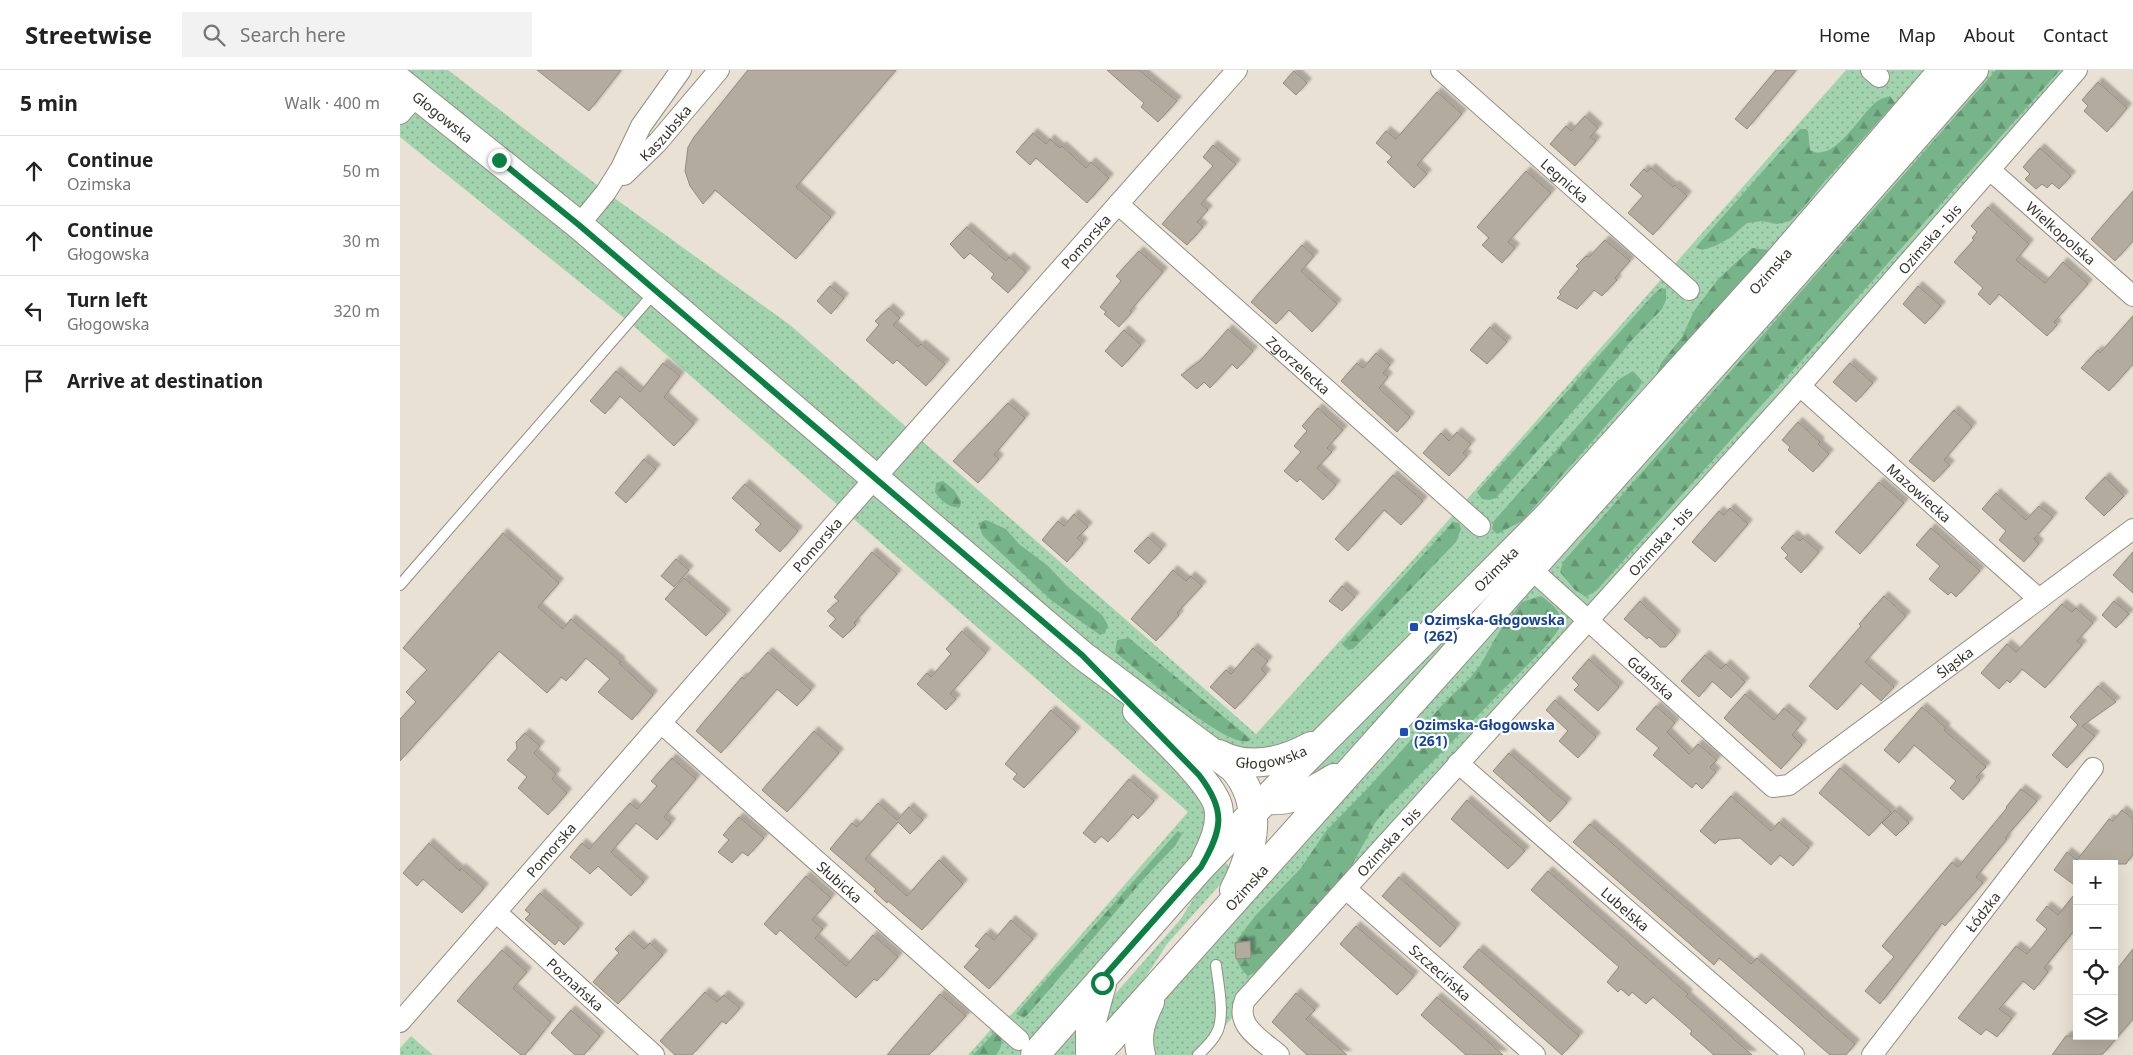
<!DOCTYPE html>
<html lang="en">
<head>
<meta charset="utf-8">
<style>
	body { margin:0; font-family:"Noto Sans",sans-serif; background:#f2f2f2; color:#222 }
	.controls { position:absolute; right:15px; bottom:15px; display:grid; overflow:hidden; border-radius:0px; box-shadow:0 5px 20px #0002 }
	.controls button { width:45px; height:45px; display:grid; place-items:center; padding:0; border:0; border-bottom:1px solid #e0e0e0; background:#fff; color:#222; font:25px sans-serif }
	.stop { position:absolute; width:15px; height:15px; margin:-11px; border:4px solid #0b8043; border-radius:50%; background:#fff }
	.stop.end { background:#0b8043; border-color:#fff; box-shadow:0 1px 5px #0008 }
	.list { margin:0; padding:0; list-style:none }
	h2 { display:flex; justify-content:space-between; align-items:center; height:65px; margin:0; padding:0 20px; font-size:21px }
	h2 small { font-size:16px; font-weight:400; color:#767676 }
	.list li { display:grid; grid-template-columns:32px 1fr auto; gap:15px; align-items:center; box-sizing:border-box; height:70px; padding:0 20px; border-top:1px solid #e0e0e0 }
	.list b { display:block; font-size:19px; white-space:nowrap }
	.list p { margin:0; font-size:16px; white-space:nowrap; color:#767676 }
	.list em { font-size:16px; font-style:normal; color:#767676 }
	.icon { flex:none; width:28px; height:28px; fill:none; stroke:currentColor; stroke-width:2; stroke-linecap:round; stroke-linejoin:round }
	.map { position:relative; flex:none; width:1733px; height:985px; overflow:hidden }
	header { display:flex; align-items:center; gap:30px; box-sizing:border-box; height:70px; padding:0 25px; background:#fff; border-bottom:1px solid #e0e0e0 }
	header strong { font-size:24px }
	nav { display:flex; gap:28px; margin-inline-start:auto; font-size:18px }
	.search { width:350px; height:45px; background:#f2f2f2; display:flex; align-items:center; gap:12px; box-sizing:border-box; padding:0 18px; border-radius:0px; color:#767676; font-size:19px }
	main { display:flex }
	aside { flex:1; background:#fff }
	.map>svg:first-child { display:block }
	.grass { fill:url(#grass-dots) }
	.forest { fill:url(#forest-firs) }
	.building { fill:#b3ac9e; stroke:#928b7e; filter:url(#shadow) }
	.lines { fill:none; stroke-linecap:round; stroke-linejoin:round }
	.lane-casing { stroke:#958f81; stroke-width:12 }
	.street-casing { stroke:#958f81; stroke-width:22 }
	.secondary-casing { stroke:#958f81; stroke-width:30 }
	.lane { stroke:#fff; stroke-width:10 }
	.street { stroke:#fff; stroke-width:20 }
	.secondary { stroke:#fff; stroke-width:28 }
	.route { stroke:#0b8043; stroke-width:6 }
	.transit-dot { fill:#1a4fb4; stroke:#fff; stroke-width:2 }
	.labels { text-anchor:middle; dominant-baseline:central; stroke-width:4.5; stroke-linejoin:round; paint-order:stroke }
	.street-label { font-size:14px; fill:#34312b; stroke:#fff }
	.transit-label { font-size:14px; font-weight:bold; fill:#164399; stroke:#fff; text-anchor:start }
</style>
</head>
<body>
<header>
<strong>Streetwise</strong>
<div class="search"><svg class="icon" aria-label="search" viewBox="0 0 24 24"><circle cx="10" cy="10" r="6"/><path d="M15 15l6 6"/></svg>Search here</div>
<nav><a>Home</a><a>Map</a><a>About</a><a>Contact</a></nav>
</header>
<main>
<aside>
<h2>5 min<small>Walk · 400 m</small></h2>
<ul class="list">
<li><svg class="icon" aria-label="ahead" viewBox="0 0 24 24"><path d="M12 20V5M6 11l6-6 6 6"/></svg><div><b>Continue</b><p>Ozimska</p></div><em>50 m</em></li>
<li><svg class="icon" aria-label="ahead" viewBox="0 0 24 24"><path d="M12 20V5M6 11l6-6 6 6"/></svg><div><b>Continue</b><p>Głogowska</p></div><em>30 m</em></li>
<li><svg class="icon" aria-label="left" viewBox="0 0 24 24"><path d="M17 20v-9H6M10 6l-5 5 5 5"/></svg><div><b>Turn left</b><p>Głogowska</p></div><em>320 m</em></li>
<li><svg class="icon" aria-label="arrive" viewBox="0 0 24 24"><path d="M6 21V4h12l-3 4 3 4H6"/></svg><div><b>Arrive at destination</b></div></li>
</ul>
</aside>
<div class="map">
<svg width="1733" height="985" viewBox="0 0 1733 985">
	<defs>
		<pattern id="grass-dots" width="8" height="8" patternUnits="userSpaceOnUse" patternTransform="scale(1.25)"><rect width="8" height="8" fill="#a1d3ae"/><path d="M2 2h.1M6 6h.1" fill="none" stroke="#84ac8e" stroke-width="1.8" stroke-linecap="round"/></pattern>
		<pattern id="forest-firs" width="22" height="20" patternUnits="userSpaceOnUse" patternTransform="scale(1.25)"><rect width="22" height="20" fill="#78b489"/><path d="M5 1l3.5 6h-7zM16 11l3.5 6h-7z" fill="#639370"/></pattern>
		<filter id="shadow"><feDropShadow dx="4.5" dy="-4.5" stdDeviation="1" flood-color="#0004"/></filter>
	</defs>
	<rect width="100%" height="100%" fill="#e9e1d3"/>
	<!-- grass -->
	<g class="grass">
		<polygon points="0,0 48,0 206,122 390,255 856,664 1054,444 1446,0 1543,0 932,663 854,693 684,588 794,712 809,750 792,790 619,985 568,985 594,956 612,944 788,742 229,252 0,67"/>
		<polygon points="1574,0 1677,0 799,985 741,985 741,950"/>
		<polygon points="1065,547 1068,550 943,688 921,709 910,697"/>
		<polygon points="822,789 833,800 767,874 736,922 705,958 705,943 716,923 780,850 806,809"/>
		<polygon points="677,959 678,985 653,985"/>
		<polygon points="11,966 33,985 0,985 0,978"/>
	</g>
	<!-- forest -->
	<g class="forest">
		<polygon points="1596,0 1660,0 1197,520 1186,527 1175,520 1160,502 1163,492"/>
		<path d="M1490,26L1495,33L1424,112L1404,137L1390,151L1377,154L1362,151L1347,153L1330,168L1315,176L1302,180L1296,177L1400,59H1406L1408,61L1410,80C1435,95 1461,41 1479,30C1482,28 1487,27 1490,26Z"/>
		<polygon points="1352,178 1370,180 1257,308 1255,307 1262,292 1282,267 1294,241 1319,208"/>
		<polygon points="1261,218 1266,219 1266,230 1262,239 1231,271 1188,324 1096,428 1089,430 1082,429 1077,422 1253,225"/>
		<polygon points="1233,301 1242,311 1239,318 1122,451 1097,464 1092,459 1094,451 1218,310"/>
		<path d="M543,411L554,420L561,431L560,437C550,439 540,430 535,422L536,413Z"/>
		<polygon points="586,450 606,459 619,474 648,496 667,516 702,545 708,555 705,563 700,565 651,530 583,466 578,453"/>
		<polygon points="1053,452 1059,453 1061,459 1056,472 953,579 948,580 942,574"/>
		<path d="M1141,526C1170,547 1164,555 1144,578L987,738L975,753L952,795L868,895L848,906C837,896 835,887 835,873L855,846L901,798L926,761L969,717L1045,632L1069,609L1079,597L1102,557L1122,532Z"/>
		<path d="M729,568L848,667L851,669L849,671C827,679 736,599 715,582L717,570Z"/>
		<polygon points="778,761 782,764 775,776 747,805 631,941 624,948 616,944"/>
		<path d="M598,961C603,971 603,976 596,985H573L593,964Z"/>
	</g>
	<!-- building -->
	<g class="building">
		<polygon points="137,0 221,0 189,41"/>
		<polygon points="348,0 496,0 396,117 431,147 396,189 315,120 303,134 290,116 285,101 288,77 294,67"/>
		<polygon points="707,0 739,0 777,31 758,52 741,37 744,33"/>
		<polygon points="1376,0 1396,0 1347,59 1335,49"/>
		<polygon points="894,1 907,13 896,25 883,13"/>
		<polygon points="1698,12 1727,38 1707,62 1684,41 1688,36 1682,30"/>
		<polygon points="1037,22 1062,44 1017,95 1027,104 1014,118 987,92 992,87 976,73 986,61 996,69"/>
		<polygon points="1185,46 1198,58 1190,67 1196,71 1175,96 1150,74 1166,56 1171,61"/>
		<polygon points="633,63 646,74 650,69 660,78 662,76 686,98 691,92 709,108 687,133 636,88 630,95 616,82"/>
		<polygon points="813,75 836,94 801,134 808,140 797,152 803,157 787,175 762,154 813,96 803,87"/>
		<polygon points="1640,78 1671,106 1659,119 1652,113 1647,118 1642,114 1636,119 1625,109 1630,104 1623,97"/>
		<polygon points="1251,98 1273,117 1275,115 1287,126 1253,165 1228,143 1243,126 1230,115 1244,99 1247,102"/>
		<polygon points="1126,101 1151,123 1108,172 1115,178 1102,193 1082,175 1089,168 1077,157"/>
		<polygon points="1733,121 1733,171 1715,191 1691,169"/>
		<polygon points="1588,137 1629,174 1616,190 1645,213 1663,192 1688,214 1654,252 1657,255 1647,266 1599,224 1590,235 1578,224 1583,218 1554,192 1574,170 1572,168 1577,162 1571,156"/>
		<polygon points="567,157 606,191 609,187 626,202 608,223 591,208 594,204 570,183 564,189 550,174"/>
		<polygon points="1205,170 1230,191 1215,208 1217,210 1202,226 1194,220 1177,239 1157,228 1161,224 1159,222 1179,199 1176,196 1186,186 1189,187"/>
		<polygon points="902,175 914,186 901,201 937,234 912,262 889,240 876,254 851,232"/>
		<polygon points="739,181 763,202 730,241 732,242 719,257 704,244 706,242 700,237 721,211 716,206"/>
		<polygon points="430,216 444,228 431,244 417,231"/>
		<polygon points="1518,216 1541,236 1525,254 1503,234"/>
		<polygon points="489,238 500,248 493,255 518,277 521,274 545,294 526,316 497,290 493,294 466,270 479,255 475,251"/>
		<polygon points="1733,246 1733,294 1709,321 1681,298 1698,280 1700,283"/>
		<polygon points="1090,257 1107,272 1087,294 1070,280"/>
		<polygon points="828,259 853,281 837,299 832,294 810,318 804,312 797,319 781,305 800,291"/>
		<polygon points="724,260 741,275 722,297 705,281"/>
		<polygon points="976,283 990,295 983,303 988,307 979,318 1010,347 997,362 941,311 957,293 963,298"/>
		<polygon points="263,293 280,306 264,327 294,354 274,376 220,326 205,344 190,331 216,301 240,322"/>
		<polygon points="1450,293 1473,313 1456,332 1433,312"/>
		<polygon points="608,333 625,348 594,385 599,389 578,413 553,391"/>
		<polygon points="918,338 943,360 927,378 932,382 917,398 936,415 923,430 900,409 897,412 884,401 901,382 894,376 907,361 902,356"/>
		<polygon points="1554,340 1572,357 1544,390 1550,395 1534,412 1509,391"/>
		<polygon points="1398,352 1420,372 1418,374 1429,384 1413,402 1388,380 1390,377 1382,370"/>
		<polygon points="1057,362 1071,374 1063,383 1067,386 1049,406 1023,383 1041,363 1049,371"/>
		<polygon points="244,389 256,399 226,433 215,423"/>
		<polygon points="993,405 1023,431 1001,455 984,440 948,481 935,469"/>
		<polygon points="1705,407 1724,426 1704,446 1685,428"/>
		<polygon points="1479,412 1504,433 1460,484 1435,462"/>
		<polygon points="345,414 398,461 380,482 355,460 361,454 332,428"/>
		<polygon points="1596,423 1626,450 1639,436 1653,447 1634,469 1639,474 1624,492 1599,470 1606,461 1582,439"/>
		<polygon points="1330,438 1348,454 1315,492 1292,472 1319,441 1324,445"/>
		<polygon points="674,444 688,457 677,468 683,473 667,492 642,470 658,451 664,456"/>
		<polygon points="1531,458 1580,501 1556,527 1551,522 1548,525 1529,509 1540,496 1516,475"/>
		<polygon points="103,463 159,513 138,537 163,559 171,549 221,592 219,593 253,625 232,650 198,622 210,609 186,588 166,611 161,607 147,623 99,581 0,691 0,649 16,632 6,622 27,600 3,578"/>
		<polygon points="1393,465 1400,471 1403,468 1419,482 1401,503 1385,488 1388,485 1381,478"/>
		<polygon points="748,467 762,479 749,494 734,481"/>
		<polygon points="472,482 497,504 454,553 456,555 443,568 429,556 436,549 427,541 439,531 434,527"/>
		<polygon points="1733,482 1733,523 1713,505"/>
		<polygon points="276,489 289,500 274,517 261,506"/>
		<polygon points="773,500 786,511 791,506 802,516 777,543 779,545 756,571 731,549"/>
		<polygon points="284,508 326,544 306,566 265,529"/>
		<polygon points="942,516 955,527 942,541 929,531"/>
		<polygon points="1484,526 1506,546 1465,592 1494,617 1481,631 1461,613 1437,640 1409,616 1461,556 1459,554"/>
		<polygon points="1240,531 1276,565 1266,577 1260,577 1249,567 1247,569 1224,549"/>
		<polygon points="1714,531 1729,544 1716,558 1702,545"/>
		<polygon points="1662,534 1672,542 1676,538 1693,553 1677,571 1682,575 1645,618 1622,599 1610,613 1607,610 1599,619 1581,603 1607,574 1616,582"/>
		<polygon points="562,561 586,583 550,624 556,629 546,640 517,614 527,603 531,607 551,584 546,579"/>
		<polygon points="853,578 868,591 861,599 866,604 835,639 810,617 826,600 831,604"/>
		<polygon points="368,582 411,620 397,636 377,619 321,683 296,661 342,607 344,609"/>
		<polygon points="1305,585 1321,599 1326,594 1345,612 1331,628 1312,611 1299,627 1281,611"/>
		<polygon points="1189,589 1219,617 1198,641 1174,620 1179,615 1172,608"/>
		<polygon points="1698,616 1716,632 1682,656 1695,666 1667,698 1652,685 1678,655 1670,647"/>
		<polygon points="1345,624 1374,650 1384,638 1402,653 1392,665 1402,675 1381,699 1324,648"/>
		<polygon points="1155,630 1196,667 1178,688 1159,671 1168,661 1146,640"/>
		<polygon points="1256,636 1275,653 1267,662 1289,684 1298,674 1317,690 1310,697 1316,702 1302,719 1296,713 1292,718 1253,685 1259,678 1236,659"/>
		<polygon points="1522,637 1546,658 1544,660 1586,697 1576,707 1580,710 1563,730 1550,718 1556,711 1514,675 1499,693 1484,680"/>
		<polygon points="651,640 676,662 624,718 613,709 617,704 605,694"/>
		<polygon points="414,661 439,683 387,742 362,720"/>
		<polygon points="125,663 140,676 134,683 156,704 152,709 167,723 148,745 118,718 127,707 107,690 117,679 116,672"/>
		<polygon points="1109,683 1167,733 1150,752 1093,701"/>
		<polygon points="272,688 296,709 264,747 271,753 257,770 236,753 211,782 244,812 231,826 198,796 190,804 170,787 182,773 189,779 230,733 237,739 257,716 251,711"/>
		<polygon points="1440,698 1491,742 1469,766 1419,723"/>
		<polygon points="729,709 754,731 738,749 733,744 708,772 701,766 695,773 683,763"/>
		<polygon points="1621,719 1637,731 1605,768 1607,769 1576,807 1583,813 1545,856 1542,853 1480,934 1465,921 1494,887 1482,876 1552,792 1558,797 1607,738 1606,737"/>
		<polygon points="1331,726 1371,761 1379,752 1409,778 1393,796 1380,785 1371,795 1340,768 1319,770 1315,774 1300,761"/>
		<polygon points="1067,730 1125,781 1108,799 1051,749"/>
		<polygon points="478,733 497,750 509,737 523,750 510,764 498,752 465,789 507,826 539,790 563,814 522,860 488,831 487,833 474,821 476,819 430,779 452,753 457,757"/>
		<polygon points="1495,740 1509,753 1496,766 1482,753"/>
		<polygon points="1722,740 1733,749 1733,784 1726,794 1677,794 1677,817 1654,800 1667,782 1677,790 1709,749 1713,751"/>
		<polygon points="339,747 364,768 348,786 342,782 332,793 318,782 329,770 323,765"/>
		<polygon points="1190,754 1351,894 1357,888 1455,974 1446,985 1430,985 1319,888 1314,895 1173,772"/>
		<polygon points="29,773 60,801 61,798 84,818 62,843 23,809 17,816 3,803"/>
		<polygon points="1148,801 1288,924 1286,926 1352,985 1314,985 1290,964 1292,961 1253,927 1246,934 1232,922 1229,926 1221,919 1218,922 1207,912 1219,897 1131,820"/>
		<polygon points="406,806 431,828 412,850 423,859 415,868 446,896 473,865 498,887 477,911 474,909 456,928 380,860 376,865 364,854"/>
		<polygon points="999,807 1056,858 1040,877 982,826"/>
		<polygon points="1677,821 1677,857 1644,898 1648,902 1634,920 1623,911 1599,939 1612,948 1597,967 1586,959 1581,965 1558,948 1616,876 1627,884 1647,859 1636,850 1647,836 1658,845"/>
		<polygon points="140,823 179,858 164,875 159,870 155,875 125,849 130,844 125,840"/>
		<polygon points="611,850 633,869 589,919 564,897 580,879 575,876 586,863 594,870"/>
		<polygon points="956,856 1014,906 997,925 940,874"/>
		<polygon points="229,865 244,879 250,873 263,885 218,934 193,912 219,883 215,879"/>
		<polygon points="850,871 851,888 836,889 835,873"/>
		<polygon points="1079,879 1179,966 1162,985 1063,897"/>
		<polygon points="1733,879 1733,949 1702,985 1652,985 1666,966 1714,966 1714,903"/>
		<polygon points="102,880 127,902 113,918 151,952 125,985 121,985 57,931"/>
		<polygon points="305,922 317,932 324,925 340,938 326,954 322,951 292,985 275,985 260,971"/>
		<polygon points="896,923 915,940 906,949 947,985 907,985 872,952"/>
		<polygon points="540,924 566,946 529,985 487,985"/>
		<polygon points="1037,927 1082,966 1103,985 1066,985 1021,945"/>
		<polygon points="171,940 200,966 184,985 175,985 151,963"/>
	</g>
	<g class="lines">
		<defs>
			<g id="lane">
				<polyline points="0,515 255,222"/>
				<path d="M798,985C804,979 812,972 816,964C826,948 818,913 816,895"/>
			</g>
			<g id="street">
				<path id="s1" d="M1041,0L1289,220"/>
				<polyline points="1471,0 1479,7"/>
				<polyline points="0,44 17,25"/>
				<path id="s2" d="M1590,100L1733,226"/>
				<path id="s3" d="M224,105L258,72L319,0"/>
				<path id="s4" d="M718,134L1080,456"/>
				<polyline points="179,155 206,122 221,98 241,56 281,0"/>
				<path id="s5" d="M1400,316L1639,529"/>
				<path id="s6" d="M1131,499L1373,717L1389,715L1733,459"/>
				<path id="s7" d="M261,653L619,970"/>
				<path id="s8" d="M1058,693L1394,985"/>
				<path id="s9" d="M946,819L1135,985"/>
				<path id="s10" d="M97,843L254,985"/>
				<path id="s11" d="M0,952L445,442L837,0"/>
				<path id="s12" d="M879,985C862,970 834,956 845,930L1400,316L1677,0"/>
				<path id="s13" d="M1472,985L1693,698"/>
			</g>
			<g id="secondary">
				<path id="s14" d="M0,12L179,155L682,585L833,698C865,733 854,782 834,820"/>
				<path d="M737,641C757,662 811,711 818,736C822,753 814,773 806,788"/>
				<path id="s15" d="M819,684C849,700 884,691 911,676"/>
				<path d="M855,729C887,734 907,725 934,708"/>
				<path id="s16" d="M635,985L801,797L879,716L1150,444L1368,203L1543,0"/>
				<polyline points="690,985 690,958 702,914"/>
				<path id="s17" d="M696,985L1384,216L1574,0"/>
				<path d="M741,985C736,965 741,950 750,932"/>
			</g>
		</defs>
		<!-- lane casing -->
		<use href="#lane" class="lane-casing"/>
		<!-- street casing -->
		<use href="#street" class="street-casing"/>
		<!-- secondary casing -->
		<use href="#secondary" class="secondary-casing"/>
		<!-- lane -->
		<use href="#lane" class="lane"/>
		<!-- street -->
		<use href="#street" class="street"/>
		<!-- secondary -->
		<use href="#secondary" class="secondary"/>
	</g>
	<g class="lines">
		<!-- route -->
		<path class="route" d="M99,90L179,155L682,585L799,705C826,740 823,759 801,797L707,903L702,913"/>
	</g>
	<!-- markers -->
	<g class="transit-dot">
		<rect x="1009" y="552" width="10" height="10" rx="2.5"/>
		<rect x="999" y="657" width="10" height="10" rx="2.5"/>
	</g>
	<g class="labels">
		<!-- street labels -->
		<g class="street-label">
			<text stroke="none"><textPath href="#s14" startOffset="55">Głogowska</textPath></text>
			<text stroke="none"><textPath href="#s3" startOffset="59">Kaszubska</textPath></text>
			<text stroke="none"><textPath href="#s1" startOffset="166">Legnicka</textPath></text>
			<text stroke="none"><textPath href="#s2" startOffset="95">Wielkopolska</textPath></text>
			<text stroke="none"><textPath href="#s12" startOffset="1094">Ozimska - bis</textPath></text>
			<text stroke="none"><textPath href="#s11" startOffset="1039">Pomorska</textPath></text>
			<text stroke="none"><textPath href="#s16" startOffset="1075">Ozimska</textPath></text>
			<text stroke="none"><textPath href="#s4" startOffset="242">Zgorzelecka</textPath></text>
			<text stroke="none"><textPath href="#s5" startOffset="160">Mazowiecka</textPath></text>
			<text stroke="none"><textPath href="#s12" startOffset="689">Ozimska - bis</textPath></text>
			<text stroke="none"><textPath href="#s11" startOffset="634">Pomorska</textPath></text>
			<text stroke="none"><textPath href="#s16" startOffset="670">Ozimska</textPath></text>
			<text stroke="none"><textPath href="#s6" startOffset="548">Śląska</textPath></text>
			<text stroke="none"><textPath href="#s6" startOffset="162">Gdańska</textPath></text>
			<text stroke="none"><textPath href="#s15" startOffset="54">Głogowska</textPath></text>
			<text stroke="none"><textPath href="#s12" startOffset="284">Ozimska - bis</textPath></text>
			<text stroke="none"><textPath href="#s11" startOffset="229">Pomorska</textPath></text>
			<text stroke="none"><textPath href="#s7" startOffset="239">Słubicka</textPath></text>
			<text stroke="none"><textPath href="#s17" startOffset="225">Ozimska</textPath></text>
			<text stroke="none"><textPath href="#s8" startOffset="222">Lubelska</textPath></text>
			<text stroke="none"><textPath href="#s13" startOffset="181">Łódzka</textPath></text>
			<text stroke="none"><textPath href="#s9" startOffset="126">Szczecińska</textPath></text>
			<text stroke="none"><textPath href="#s10" startOffset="106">Poznańska</textPath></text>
		</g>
		<!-- transit labels -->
		<g class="transit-label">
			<text x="1024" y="549">Ozimska-Głogowska<tspan x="1024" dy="16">(262)</tspan></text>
			<text x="1014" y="654">Ozimska-Głogowska<tspan x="1014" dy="16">(261)</tspan></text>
		</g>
	</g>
</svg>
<div class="controls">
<button>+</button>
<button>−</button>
<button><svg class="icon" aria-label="locate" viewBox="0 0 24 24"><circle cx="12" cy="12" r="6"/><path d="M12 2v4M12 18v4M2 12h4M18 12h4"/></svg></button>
<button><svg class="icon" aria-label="layers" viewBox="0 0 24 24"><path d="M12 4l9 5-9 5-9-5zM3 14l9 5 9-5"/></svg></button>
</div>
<div class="stop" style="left:702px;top:913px"></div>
<div class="stop end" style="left:99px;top:90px"></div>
</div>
</main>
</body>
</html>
